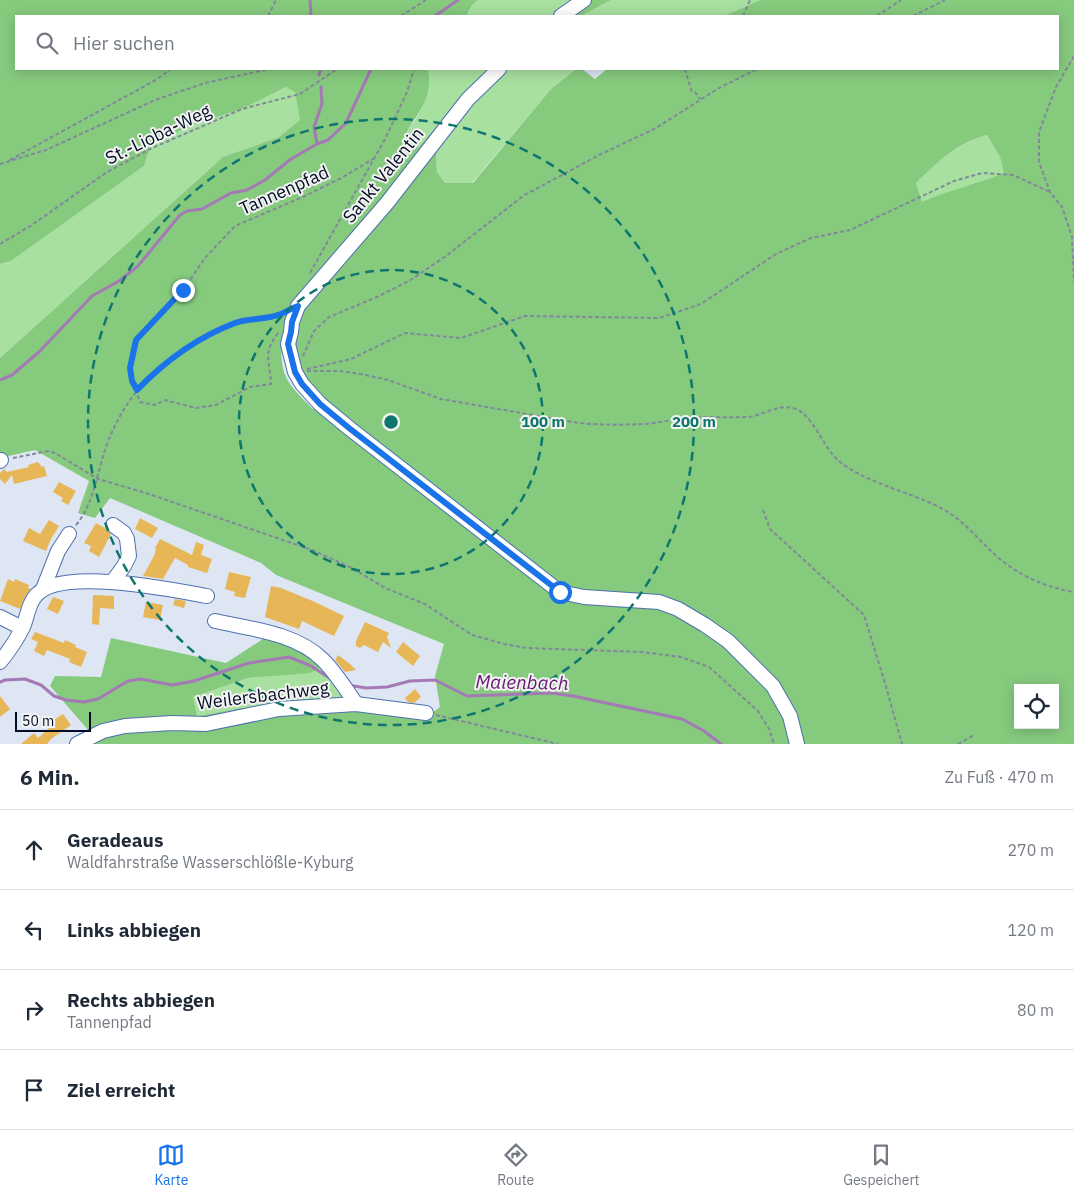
<!DOCTYPE html>
<html lang="de">
<head>
<meta charset="utf-8">
<style>
	body { margin:0; font-family:"IBM Plex Sans",sans-serif; background:#f6f6f7; color:#1f2937 }
	.controls { position:absolute; right:15px; bottom:15px; display:grid; overflow:hidden; border-radius:0px; box-shadow:0 2px 12px #0003 }
	.controls button { width:45px; height:45px; display:grid; place-items:center; padding:0; border:0; border-bottom:1px solid #e0e1e3; background:#fff; color:#1f2937; font:25px sans-serif }
	.scale { position:absolute; left:15px; bottom:12px; width:76px; box-sizing:border-box; padding-left:5px; border:2px solid #020c24; border-top:0; font-size:14px; line-height:18px; white-space:nowrap; color:#020c24; -webkit-text-stroke:4px #f2f3f2; paint-order:stroke }
	.stop { position:absolute; width:15px; height:15px; margin:-11px; border:4px solid #1a73e8; border-radius:50%; background:#fff }
	.stop.end { background:#1a73e8; border-color:#fff; box-shadow:0 1px 5px #0008 }
	.list { margin:0; padding:0; list-style:none }
	h2 { display:flex; justify-content:space-between; align-items:center; height:65px; margin:0; padding:0 20px; font-size:21px }
	h2 small { font-size:16px; font-weight:400; color:#747a83 }
	.list li { display:grid; grid-template-columns:32px 1fr auto; gap:15px; align-items:center; box-sizing:border-box; height:80px; padding:0 20px; border-top:1px solid #e0e1e3 }
	.list b { display:block; font-size:19px; white-space:nowrap }
	.list p { margin:0; font-size:16px; white-space:nowrap; color:#747a83 }
	.list em { font-size:16px; font-style:normal; color:#747a83 }
	.icon { flex:none; width:28px; height:28px; fill:none; stroke:currentColor; stroke-width:2; stroke-linecap:round; stroke-linejoin:round }
	.map { position:relative; flex:none; width:1074px; height:744px; overflow:hidden }
	.search { position:absolute; background:#fff; box-shadow:0 2px 12px #0003; left:15px; right:15px; top:15px; height:55px; display:flex; align-items:center; gap:12px; box-sizing:border-box; padding:0 18px; border-radius:0px; color:#747a83; font-size:19px }
	.sheet { height:385px; background:#fff }
	nav { display:flex; justify-content:space-around; align-items:center; box-sizing:border-box; height:70px; border-top:1px solid #e0e1e3; background:#fff; font-size:14px; color:#747a83 }
	nav a { display:grid; justify-items:center; gap:2px }
	nav .on { color:#1a73e8 }
	.map>svg:first-child { display:block }
	.green { fill:#a7e09f }
	.forest { fill:#86ca7e; fill-rule:evenodd }
	.lines { fill:none; stroke-linecap:round; stroke-linejoin:round }
	.stream { stroke:#a479b6; stroke-width:3 }
	.building { fill:#e7b657 }
	.minor-casing { stroke:#4e70af; stroke-width:16 }
	.path { stroke:#80899b; stroke-width:2; stroke-dasharray:4 2.5; stroke-linecap:butt }
	.minor { stroke:#fff; stroke-width:14 }
	.route { stroke:#1a73e8; stroke-width:6 }
	.ring { fill:none; stroke:#0f766e; stroke-width:2.5; stroke-dasharray:9 6 }
	.labels { text-anchor:middle; dominant-baseline:central; stroke-width:4; stroke-linejoin:round; paint-order:stroke }
	.street-label { font-size:18px; fill:#020c24; stroke:#f2f3f2 }
	.water-label { font-size:19px; font-style:italic; fill:#671873; stroke:#f2f3f2 }
	.centre { fill:#0f766e; stroke:#f2f3f2; stroke-width:2.5 }
	.ring-label { font-size:15px; text-anchor:middle; font-weight:bold; fill:#0f766e; stroke:#f2f3f2; stroke-width:4; stroke-linejoin:round; paint-order:stroke }
</style>
</head>
<body>
<div class="map">
<svg width="1074" height="744" viewBox="0 0 1074 744">
	<rect width="100%" height="100%" fill="#dee6f4"/>
	<!-- green -->
	<g class="green">
		<polygon points="478,0 574,0 553,16 466,16 472,5"/>
		<polygon points="611,0 760,0 724,16 581,16"/>
		<path d="M428,69H576L551,89L472,183H445L437,172L436,152L451,109L419,147L402,140C417,116 433,99 428,69Z"/>
		<polygon points="286,87 295,91 300,120 279,137 223,157 0,358 0,264 11,261 144,166 151,144 195,124 242,109"/>
		<path d="M987,135L1000,157L1005,173C977,184 949,190 922,203L916,183C938,162 957,143 987,135Z"/>
		<polygon points="325,665 348,699 241,708 196,716 193,697 248,678 271,676"/>
	</g>
	<!-- forest -->
	<g class="forest">
		<path d="M0,0H478L472,5L466,16H16V69H428C434,102 415,113 403,140L419,147L451,109L471,104L436,152L437,172L445,183H473L551,89L576,69H582L595,79L607,69H1058V16H724L760,0H1074V744H70L89,731L50,686L55,676L101,677L111,638L226,663L266,637L300,648L325,665L310,673L248,678L193,697L197,716L241,708L348,699L428,716L440,707L435,676L444,644L276,575L261,563L110,498L95,518L78,513L89,481L35,450L0,458V358L223,157L279,137L300,120L295,92L286,87L242,109L195,124L151,144L144,166L11,261L0,264ZM987,135L1000,157L1004,173C977,184 949,190 922,202L916,183C938,162 956,143 987,135ZM291,333L302,384L320,404L313,409C286,382 279,376 282,336ZM1018,688H1055V725H1018Z"/>
		<polygon points="574,0 611,0 581,16 553,16"/>
	</g>
	<g class="lines">
		<!-- stream -->
		<g class="stream">
			<polyline points="310,0 311,16"/>
			<polyline points="435,16 458,0"/>
			<polyline points="319,75 321,69"/>
			<polyline points="317,144 314,127 322,104 321,87"/>
			<polyline points="0,380 12,375 39,352 92,296 119,281 138,266 180,215 187,211 202,209 231,193 247,190 265,180 291,159 317,144 328,140 346,123 371,69"/>
			<polyline points="0,682 5,680 25,679 41,685 54,696 66,700 84,702 98,699 128,681 141,679 172,685 194,681 249,663 289,657 311,666 334,681"/>
			<polyline points="348,685 366,688 387,687 410,681 435,680 467,696 551,693 573,696 682,719 704,731 721,744"/>
		</g>
	</g>
	<!-- building -->
	<g class="building">
		<polygon points="38,462 42,467 44,466 47,476 14,484 12,475 5,484 0,479 0,473 4,469 7,472 29,467 28,465"/>
		<polygon points="59,482 76,491 68,505 61,501 63,498 53,492"/>
		<polygon points="140,518 158,528 152,538 135,529"/>
		<polygon points="49,520 59,526 51,539 46,551 23,541 29,528 40,534"/>
		<polygon points="96,523 105,528 111,534 99,557 89,551 91,546 84,543"/>
		<polygon points="160,539 192,555 196,542 204,545 201,555 212,559 207,573 188,567 188,565 175,558 163,579 143,576 154,556 156,549 155,548"/>
		<polygon points="229,572 251,577 245,598 234,596 235,592 225,589"/>
		<polygon points="8,579 14,582 15,579 29,585 28,588 31,589 25,597 20,609 0,601"/>
		<polygon points="271,586 281,588 315,602 344,616 334,636 302,621 299,629 265,617"/>
		<polygon points="93,595 114,596 114,609 100,608 99,625 92,624"/>
		<polygon points="53,597 64,601 58,614 47,609"/>
		<polygon points="175,599 186,601 184,608 173,605"/>
		<polygon points="146,602 163,605 160,620 143,617"/>
		<polygon points="365,622 389,633 387,637 391,648 383,642 378,652 364,645 360,648 356,646 356,641"/>
		<polygon points="35,632 64,643 65,640 76,645 75,647 87,652 81,667 69,662 70,659 47,650 44,656 34,651 38,642 31,639"/>
		<polygon points="403,642 420,656 413,666 396,652"/>
		<polygon points="338,655 350,664 356,670 345,672 335,660"/>
		<polygon points="415,689 421,697 414,703 408,702 405,698"/>
		<polygon points="0,696 10,709 0,717"/>
		<polygon points="63,714 71,725 51,739 47,744 21,744 34,733 38,738 56,722 54,720"/>
	</g>
	<g class="lines">
		<defs>
			<g id="minor">
				<polyline points="561,16 584,0"/>
				<polyline points="499,69 468,99 387,203 298,306 292,322 291,332 288,344 295,372 302,384 320,404 349,428 560,592 584,597 659,602 678,609 705,625 728,641 773,686 790,716 797,744"/>
				<polyline points="0,461 1,460"/>
				<polyline points="113,581 124,566 129,556 127,539 124,533 113,525"/>
				<polyline points="43,589 58,551 69,534"/>
				<polyline points="0,617 22,628"/>
				<path d="M215,621C251,629 296,633 323,660C336,673 346,689 356,704"/>
				<path d="M0,662C9,651 17,639 23,627C27,618 28,606 34,598C55,565 174,590 207,596"/>
				<polyline points="77,744 103,731 125,726 172,723 206,724 279,709 356,704 426,713"/>
			</g>
		</defs>
		<!-- minor casing -->
		<use href="#minor" class="minor-casing"/>
		<!-- path -->
		<g class="path">
			<polyline points="268,16 276,0"/>
			<polyline points="401,16 426,0"/>
			<polyline points="743,16 750,0"/>
			<polyline points="877,16 901,0"/>
			<polyline points="913,16 945,0"/>
			<polyline points="1074,56 1056,87 1039,132 1039,162 1050,192 1062,207 1072,237 1074,282"/>
			<polyline points="685,69 691,90 695,92 700,99"/>
			<polyline points="10,160 154,81 171,69"/>
			<polyline points="0,164 46,150 155,100 205,83 269,69"/>
			<polyline points="0,244 32,225 107,172 152,148 242,109 300,94 337,69"/>
			<polyline points="310,273 385,139 407,92 414,69"/>
			<path d="M278,333C262,354 270,361 271,384L250,387L216,405L196,408L165,400L155,405L140,402L132,381L130,368L136,340L183,290L205,258L235,226L305,196L343,177L373,159"/>
			<polyline points="303,356 314,331 329,317 377,297 409,281 446,256 523,196 599,155 656,128 719,88 757,69"/>
			<polyline points="307,369 351,359 405,333 461,338 525,316 659,318 701,304 776,254 811,238 850,230 954,181 982,173 1013,175 1050,192"/>
			<path d="M307,371H339L361,374L388,380L441,399L579,423C601,425 622,425 644,424C659,423 673,419 689,418C709,416 729,418 749,417C763,415 779,404 793,408C813,413 823,448 839,461C864,482 909,492 939,507C967,521 981,545 1005,563C1025,578 1049,588 1074,592"/>
			<polyline points="13,458 48,451 55,453 98,479 146,493 312,550 352,568 385,588 425,604 472,635 504,644 527,648 642,652 681,657 709,667 758,711 769,729 774,744"/>
			<polyline points="763,510 770,529 864,615 885,683 902,744"/>
			<path d="M76,525C95,502 97,471 107,444C127,393 151,372 196,343C209,336 223,326 237,322C252,318 268,319 282,314"/>
			<polyline points="436,715 558,744"/>
			<polyline points="958,744 974,735"/>
		</g>
		<!-- minor -->
		<use href="#minor" class="minor"/>
	</g>
	<g class="lines">
		<!-- route -->
		<path class="route" d="M183,290L136,340L130,368L132,381L137,390C164,362 198,337 235,323C249,318 266,320 281,314C286,312 292,308 298,306L292,322L291,332L288,344L295,372L302,384L320,404L349,428L560,592"/>
	</g>
	<!-- distance rings -->
	<g class="ring">
		<circle cx="391" cy="422" r="152"/>
		<circle cx="391" cy="422" r="303"/>
	</g>
	<g class="labels">
		<!-- street labels -->
		<g class="street-label">
			<text transform="translate(158 134) rotate(-26)">St.-Lioba-Weg</text>
			<text transform="translate(383 175) rotate(-51)">Sankt Valentin</text>
			<text transform="translate(284 190) rotate(-24)">Tannenpfad</text>
			<text transform="translate(263 695) rotate(-7)">Weilersbachweg</text>
		</g>
		<!-- water labels -->
		<g class="water-label">
			<text transform="translate(522 682) rotate(1)">Maienbach</text>
		</g>
	</g>
	<circle cx="391" cy="422" r="8" class="centre"/>
	<g class="ring-label">
		<text x="543" y="427">100 m</text>
		<text x="694" y="427">200 m</text>
	</g>
</svg>
<div class="controls">
<button><svg class="icon" aria-label="locate" viewBox="0 0 24 24"><circle cx="12" cy="12" r="6"/><path d="M12 2v4M12 18v4M2 12h4M18 12h4"/></svg></button>
</div>
<div class="scale">50 m</div>
<div class="stop" style="left:560px;top:592px"></div>
<div class="stop end" style="left:183px;top:290px"></div>
<div class="search"><svg class="icon" aria-label="search" viewBox="0 0 24 24"><circle cx="10" cy="10" r="6"/><path d="M15 15l6 6"/></svg>Hier suchen</div>
</div>
<section class="sheet">
<h2>6 Min.<small>Zu Fuß · 470 m</small></h2>
<ul class="list">
<li><svg class="icon" aria-label="ahead" viewBox="0 0 24 24"><path d="M12 20V5M6 11l6-6 6 6"/></svg><div><b>Geradeaus</b><p>Waldfahrstraße Wasserschlößle-Kyburg</p></div><em>270 m</em></li>
<li><svg class="icon" aria-label="left" viewBox="0 0 24 24"><path d="M17 20v-9H6M10 6l-5 5 5 5"/></svg><div><b>Links abbiegen</b></div><em>120 m</em></li>
<li><svg class="icon" aria-label="right" viewBox="0 0 24 24"><path d="M7 20v-9h11M14 6l5 5-5 5"/></svg><div><b>Rechts abbiegen</b><p>Tannenpfad</p></div><em>80 m</em></li>
<li><svg class="icon" aria-label="arrive" viewBox="0 0 24 24"><path d="M6 21V4h12l-3 4 3 4H6"/></svg><div><b>Ziel erreicht</b></div></li>
</ul>
</section>
<nav>
<a class="on"><svg class="icon" aria-label="map" viewBox="0 0 24 24"><path d="M3 6l6-2 6 2 6-2v14l-6 2-6-2-6 2zM9 4v14M15 6v14"/></svg>Karte</a>
<a><svg class="icon" aria-label="directions" viewBox="0 0 24 24"><path d="M12 3l9 9-9 9-9-9zM9 14v-3h6M13 9l2 2-2 2"/></svg>Route</a>
<a><svg class="icon" aria-label="saved" viewBox="0 0 24 24"><path d="M7 4h10v16l-5-4-5 4z"/></svg>Gespeichert</a>
</nav>
</body>
</html>
